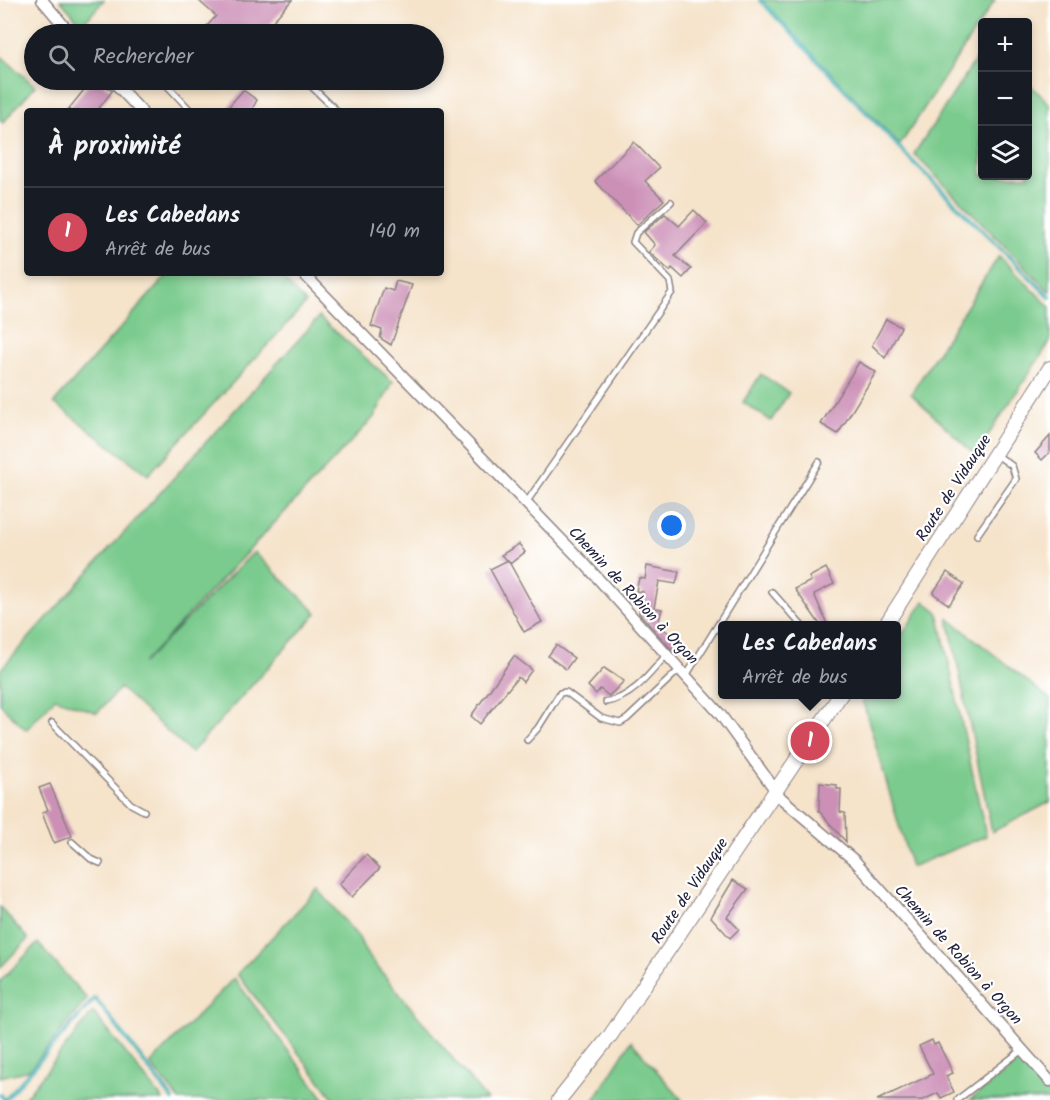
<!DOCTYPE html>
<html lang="fr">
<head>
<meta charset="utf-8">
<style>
	body { margin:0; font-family:Kalam,sans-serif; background:#242831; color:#f1f3f6 }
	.controls { position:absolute; right:18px; top:18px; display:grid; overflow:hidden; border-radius:6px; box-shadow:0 3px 9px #0003 }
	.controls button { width:54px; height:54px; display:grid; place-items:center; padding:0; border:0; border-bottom:2px solid #363941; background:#171b24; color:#f1f3f6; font:30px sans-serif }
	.you { position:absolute; left:672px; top:526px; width:21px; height:21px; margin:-15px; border:4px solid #fff; border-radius:50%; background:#1a73e8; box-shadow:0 0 0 9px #1a73e833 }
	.badge { display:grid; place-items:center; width:39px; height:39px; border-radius:50%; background:#d1495b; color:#fff; font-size:20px; font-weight:700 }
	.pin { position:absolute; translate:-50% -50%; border:3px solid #fff; box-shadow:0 2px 6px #0006 }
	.popup { position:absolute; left:718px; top:621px; width:183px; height:78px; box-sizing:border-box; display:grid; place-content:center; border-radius:6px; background:#171b24; filter:drop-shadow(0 2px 4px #0005); font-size:20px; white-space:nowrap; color:#9ea1a6 }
	.popup b { font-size:22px; color:#f1f3f6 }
	.popup::after { content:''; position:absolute; left:50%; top:100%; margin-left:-12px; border:12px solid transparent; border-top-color:#171b24 }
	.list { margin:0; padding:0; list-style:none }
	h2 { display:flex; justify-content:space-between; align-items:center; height:78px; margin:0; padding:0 24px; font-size:26px }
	h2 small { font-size:20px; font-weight:400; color:#9ea1a6 }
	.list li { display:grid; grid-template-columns:39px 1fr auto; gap:18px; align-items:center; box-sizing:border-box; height:90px; padding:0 24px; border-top:2px solid #363941 }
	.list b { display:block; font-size:22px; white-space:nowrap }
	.list p { margin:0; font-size:20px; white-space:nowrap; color:#9ea1a6 }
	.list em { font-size:20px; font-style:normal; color:#9ea1a6 }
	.icon { flex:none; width:33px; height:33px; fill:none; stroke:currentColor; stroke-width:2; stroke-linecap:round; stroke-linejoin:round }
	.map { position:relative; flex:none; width:1050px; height:1100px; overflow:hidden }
	.search { position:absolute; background:#171b24; box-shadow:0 3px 9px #0003; left:24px; top:24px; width:420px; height:66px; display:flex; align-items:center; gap:15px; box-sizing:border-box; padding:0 21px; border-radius:33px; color:#9ea1a6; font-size:22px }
	.panel { position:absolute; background:#171b24; box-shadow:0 3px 9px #0003; left:24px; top:108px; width:420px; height:168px; border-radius:6px }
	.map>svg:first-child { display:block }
	.green { fill:#7acb8d; stroke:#4e7664; stroke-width:1.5 }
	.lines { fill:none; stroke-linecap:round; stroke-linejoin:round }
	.stream { stroke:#3daeb4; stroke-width:4 }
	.building { fill:#cc90b7 }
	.service-casing { stroke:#8c8282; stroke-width:8 }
	.minor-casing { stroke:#8c8282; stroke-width:13 }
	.tertiary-casing { stroke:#8c8282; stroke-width:16 }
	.service { stroke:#fff; stroke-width:5 }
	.minor { stroke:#fff; stroke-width:10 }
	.tertiary { stroke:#fff; stroke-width:14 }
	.labels { text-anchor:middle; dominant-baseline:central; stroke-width:4.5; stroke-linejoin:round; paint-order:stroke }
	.street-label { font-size:16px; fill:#22223b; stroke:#fff }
</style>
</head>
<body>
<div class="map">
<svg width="1050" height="1100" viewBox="0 0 1050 1100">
	<rect width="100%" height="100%" fill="#fff"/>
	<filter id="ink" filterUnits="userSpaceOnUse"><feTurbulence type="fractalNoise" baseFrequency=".0167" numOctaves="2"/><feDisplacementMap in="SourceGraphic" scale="12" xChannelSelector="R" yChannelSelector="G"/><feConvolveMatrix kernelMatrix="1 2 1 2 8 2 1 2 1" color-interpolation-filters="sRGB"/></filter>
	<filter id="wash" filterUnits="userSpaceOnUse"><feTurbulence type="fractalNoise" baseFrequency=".008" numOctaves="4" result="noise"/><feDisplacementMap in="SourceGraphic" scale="24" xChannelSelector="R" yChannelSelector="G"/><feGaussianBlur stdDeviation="1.35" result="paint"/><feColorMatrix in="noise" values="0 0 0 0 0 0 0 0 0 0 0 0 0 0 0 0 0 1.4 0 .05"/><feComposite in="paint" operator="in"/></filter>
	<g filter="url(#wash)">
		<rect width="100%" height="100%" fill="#f5e3ca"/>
		<!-- green -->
		<g class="green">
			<polygon points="60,0 104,0 82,25"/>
			<polygon points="761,0 995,0 900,145"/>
			<polygon points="982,50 982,176 1028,176 1028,83 1050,104 1050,292 914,154"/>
			<polygon points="0,55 35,86 3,123 0,120"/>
			<polygon points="999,256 1050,307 1050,342 975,455 911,394"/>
			<polygon points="169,273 277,273 306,303 148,475 54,403"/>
			<polygon points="319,317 393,382 374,417 143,663 254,552 317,613 191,753 120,688 97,713 55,698 26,730 0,704 0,670"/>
			<polygon points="761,374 789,393 771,421 743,402"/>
			<polygon points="924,601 938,612 986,836 911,867 861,695 897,694 897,642"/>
			<polygon points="948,618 1050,699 1050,802 992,832"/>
			<polygon points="318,889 359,938 366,953 487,1100 335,1100 237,974"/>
			<polygon points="0,907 28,939 0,968"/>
			<polygon points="38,943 87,999 29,1070 0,1077 0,981"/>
			<polygon points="234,978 325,1100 179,1100 150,1064"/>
			<polygon points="93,1012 163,1100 23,1100"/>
			<polygon points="631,1041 682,1100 594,1100"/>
			<polygon points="1021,1060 1050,1091 1050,1100 970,1100"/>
		</g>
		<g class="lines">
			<!-- stream -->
			<g class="stream">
				<polyline points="760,0 913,162 1050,297"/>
				<polyline points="0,1094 5,1100 95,998 173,1100"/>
			</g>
		</g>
		<g id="blocks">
			<!-- building -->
			<g class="building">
				<polygon points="198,0 292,0 261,34 200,34 216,16"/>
				<polygon points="92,80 99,80 112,91 97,111 67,111"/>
				<polygon points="243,90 257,100 251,111 225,111"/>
				<polygon points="634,142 659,168 645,181 664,200 637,225 595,181"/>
				<polygon points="694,210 707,223 675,256 691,269 683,278 672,268 670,271 649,252 655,245 644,232 665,214 679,226"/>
				<polygon points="396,281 412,285 391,345 380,338 382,330 371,326 384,288 393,291"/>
				<polygon points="886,319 901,327 885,358 872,345"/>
				<polygon points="859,362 876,372 838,434 821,424"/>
				<polygon points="1050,436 1050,452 1042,460 1035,453"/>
				<polygon points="519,544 525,552 511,563 501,555"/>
				<polygon points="508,560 542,622 524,632 490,569"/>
				<polygon points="647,566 679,572 676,584 659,581 654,608 662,609 658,624 679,642 673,651 639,613 643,592 636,591 639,578 645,579"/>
				<polygon points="826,568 834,584 814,594 828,626 821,626 795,589 811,581 809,577"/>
				<polygon points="947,572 964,584 949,605 933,593"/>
				<polygon points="556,645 574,658 566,669 548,656"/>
				<polygon points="514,656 532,670 523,682 518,677 480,724 471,716"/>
				<polygon points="604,668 624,681 609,696 600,689 596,694 588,686"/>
				<polygon points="820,783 837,785 837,789 841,789 840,812 845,813 846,842 819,811"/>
				<polygon points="50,784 72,836 54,843 42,813 48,810 39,788"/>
				<polygon points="366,855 380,868 352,897 339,884"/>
				<polygon points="733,880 748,889 727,917 739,929 730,938 711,917"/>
				<polygon points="932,1040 934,1045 938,1043 953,1073 946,1076 954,1092 941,1098 938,1093 923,1100 877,1100 933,1074 919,1046"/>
			</g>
		</g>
	</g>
	<g filter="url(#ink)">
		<use href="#blocks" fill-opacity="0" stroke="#8c8282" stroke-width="1.5"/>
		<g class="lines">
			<defs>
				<g id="service">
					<polyline points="162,80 191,111"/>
					<polyline points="286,80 311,86 337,111"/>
					<polyline points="526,503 672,292 670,281 633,242 636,233 671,202"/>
					<polyline points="977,535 1016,479 1012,466 997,455"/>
					<polyline points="772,592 802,626"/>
					<polyline points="686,676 819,462"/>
					<path d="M606,702C632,698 650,674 667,654"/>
					<polyline points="52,723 131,804 144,811"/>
					<polyline points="527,740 538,728 560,693 566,692 601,718 620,723 627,719 680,669"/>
					<polyline points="72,842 91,859 100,863"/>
					<polyline points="957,1100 1022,1050"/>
				</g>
				<g id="minor">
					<polyline points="42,0 71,34"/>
					<polyline points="112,80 141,111"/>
					<polyline points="303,273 584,563 720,714 781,798 855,861 1050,1081"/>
				</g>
				<g id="tertiary">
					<polyline points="885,626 1050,368"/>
					<polyline points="559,1100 610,1036 841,694"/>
				</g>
			</defs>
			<!-- service casing -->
			<use href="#service" class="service-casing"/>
			<!-- minor casing -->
			<use href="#minor" class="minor-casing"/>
			<!-- tertiary casing -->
			<use href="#tertiary" class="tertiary-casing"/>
			<!-- service -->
			<use href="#service" class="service"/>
			<!-- minor -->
			<use href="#minor" class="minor"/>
			<!-- tertiary -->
			<use href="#tertiary" class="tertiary"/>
		</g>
	</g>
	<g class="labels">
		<!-- street labels -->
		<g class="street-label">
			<text transform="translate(954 488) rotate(-57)">Route de Vidauque</text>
			<text transform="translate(633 596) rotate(47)">Chemin de Robion à Orgon</text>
			<text transform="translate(690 891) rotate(-56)">Route de Vidauque</text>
			<text transform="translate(958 955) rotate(48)">Chemin de Robion à Orgon</text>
		</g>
	</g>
</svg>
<div class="controls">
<button>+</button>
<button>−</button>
<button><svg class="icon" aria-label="layers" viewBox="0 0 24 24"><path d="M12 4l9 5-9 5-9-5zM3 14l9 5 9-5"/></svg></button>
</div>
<div class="you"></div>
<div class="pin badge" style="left:810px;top:741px">1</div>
<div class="popup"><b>Les Cabedans</b>Arrêt de bus</div>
<div class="search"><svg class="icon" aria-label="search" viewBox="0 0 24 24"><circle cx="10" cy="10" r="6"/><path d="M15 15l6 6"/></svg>Rechercher</div>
<section class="panel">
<h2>À proximité<small></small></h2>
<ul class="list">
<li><span class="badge">1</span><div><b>Les Cabedans</b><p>Arrêt de bus</p></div><em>140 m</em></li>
</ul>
</section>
</div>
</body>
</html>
